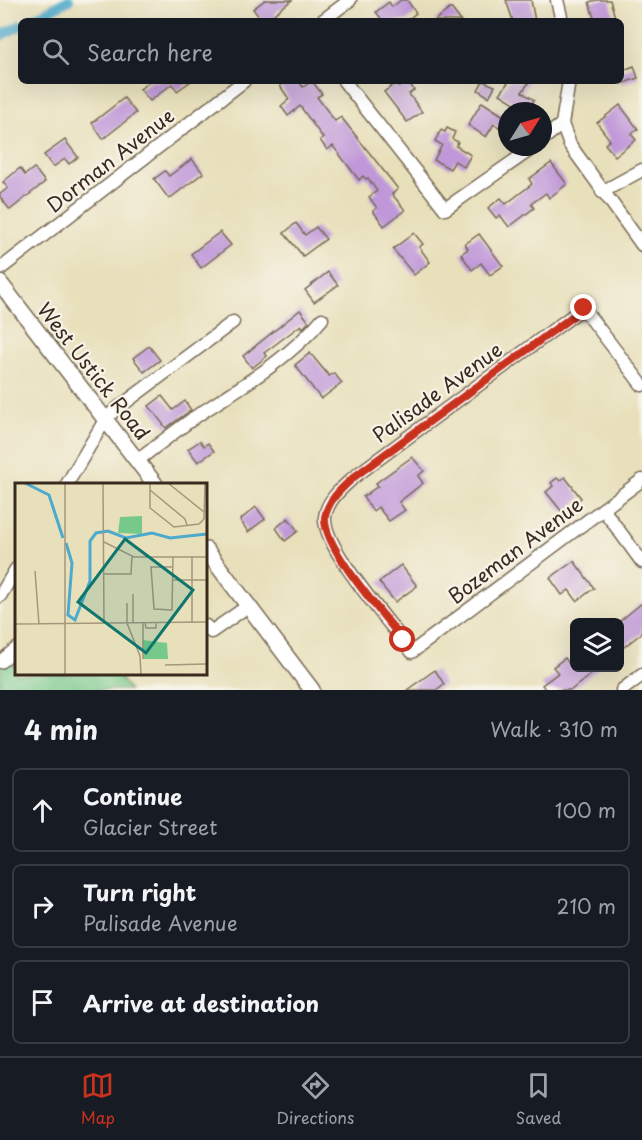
<!DOCTYPE html>
<html lang="en">
<head>
<meta charset="utf-8">
<style>
	body { margin:0; font-family:"Playpen Sans",sans-serif; background:#242831; color:#f1f3f6 }
	.controls { position:absolute; right:18px; bottom:18px; display:grid; overflow:hidden; border-radius:9px; box-shadow:0 6px 24px #0002 }
	.controls button { width:54px; height:54px; display:grid; place-items:center; padding:0; border:0; border-bottom:2px solid #363941; background:#171b24; color:#f1f3f6; font:30px sans-serif }
	.compass { position:absolute; left:498px; top:102px; width:54px; height:54px; border-radius:50%; background:#171b24; box-shadow:0 6px 24px #0002; rotate:53deg }
	.stop { position:absolute; width:18px; height:18px; margin:-14px; border:4px solid #c8321e; border-radius:50%; background:#fff }
	.stop.end { background:#c8321e; border-color:#fff; box-shadow:0 2px 6px #0008 }
	.list { margin:0; padding:0; list-style:none }
	h2 { display:flex; justify-content:space-between; align-items:center; height:78px; margin:0; padding:0 24px; font-size:26px }
	h2 small { font-size:20px; font-weight:400; color:#9ea1a6 }
	.list li { display:grid; grid-template-columns:39px 1fr auto; gap:18px; align-items:center; box-sizing:border-box; height:84px; margin:0 12px 12px; padding:0 12px; border:2px solid #363941; border-radius:9px }
	.list b { display:block; font-size:22px; white-space:nowrap }
	.list p { margin:0; font-size:20px; white-space:nowrap; color:#9ea1a6 }
	.list em { font-size:20px; font-style:normal; color:#9ea1a6 }
	.icon { flex:none; width:33px; height:33px; fill:none; stroke:currentColor; stroke-width:2; stroke-linecap:round; stroke-linejoin:round }
	.map { position:relative; flex:none; width:642px; height:690px; overflow:hidden }
	.search { position:absolute; background:#171b24; box-shadow:0 6px 24px #0002; left:18px; right:18px; top:18px; height:66px; display:flex; align-items:center; gap:15px; box-sizing:border-box; padding:0 21px; border-radius:9px; color:#9ea1a6; font-size:22px }
	.sheet { height:366px; background:#171b24 }
	nav { display:flex; justify-content:space-around; align-items:center; box-sizing:border-box; height:84px; border-top:2px solid #363941; background:#171b24; font-size:16px; color:#9ea1a6 }
	nav a { display:grid; justify-items:center; gap:3px }
	nav .on { color:#c8321e }
	.map>svg:first-child { display:block }
	.green { fill:#77c98b; stroke:#597a54; stroke-width:1.5 }
	.lines { fill:none; stroke-linecap:round; stroke-linejoin:round }
	.canal { stroke:#4eaacc; stroke-width:10 }
	.building { fill:#c098d9 }
	.minor-casing { stroke:#786a55; stroke-width:15 }
	.major-casing { stroke:#786a55; stroke-width:18 }
	.minor { stroke:#fff; stroke-width:12 }
	.major { stroke:#fff; stroke-width:15 }
	.route { stroke:#c8321e; stroke-width:8 }
	.labels { text-anchor:middle; dominant-baseline:central; stroke-width:4.5; stroke-linejoin:round; paint-order:stroke }
	.street-label { font-size:20px; fill:#3b2a1e; stroke:#f7f3e8 }
	.inset-river { fill:none; stroke:#4eaacc; stroke-width:3 }
	.inset-road { fill:none; stroke:#a3977c; stroke-width:1.5 }
	.view { fill:#0f766e; fill-opacity:0.15; stroke:#0f766e; stroke-width:3 }
	.inset-edge { fill:none; stroke:#3b2a1e; stroke-width:3 }
</style>
</head>
<body>
<div class="map">
<svg width="642" height="690" viewBox="0 0 642 690">
	<rect width="100%" height="100%" fill="#f7f3e8"/>
	<filter id="ink" filterUnits="userSpaceOnUse"><feTurbulence type="fractalNoise" baseFrequency=".0167" numOctaves="2"/><feDisplacementMap in="SourceGraphic" scale="12" xChannelSelector="R" yChannelSelector="G"/><feConvolveMatrix kernelMatrix="1 2 1 2 8 2 1 2 1" color-interpolation-filters="sRGB"/></filter>
	<filter id="wash" filterUnits="userSpaceOnUse"><feTurbulence type="fractalNoise" baseFrequency=".008" numOctaves="4" result="noise"/><feDisplacementMap in="SourceGraphic" scale="24" xChannelSelector="R" yChannelSelector="G"/><feGaussianBlur stdDeviation="1.35" result="paint"/><feColorMatrix in="noise" values="0 0 0 0 0 0 0 0 0 0 0 0 0 0 0 0 0 1.4 0 .05"/><feComposite in="paint" operator="in"/></filter>
	<g filter="url(#wash)">
		<rect width="100%" height="100%" fill="#e8e0bb"/>
		<!-- green -->
		<polygon class="green" points="16,652 16,674 117,674 129,690 0,690 0,665"/>
		<g class="lines">
			<!-- canal -->
			<g class="canal">
				<polyline points="29,21 69,0"/>
				<polyline points="0,36 21,25"/>
			</g>
		</g>
		<g id="blocks">
			<!-- building -->
			<g class="building">
				<polygon points="265,0 292,0 274,14 279,21 262,21 253,9"/>
				<polygon points="401,0 407,0 416,13 406,21 383,21 376,12 389,2 392,7"/>
				<polygon points="506,0 531,0 535,21 513,21"/>
				<polygon points="597,0 610,0 616,21 595,21 589,2"/>
				<polygon points="451,8 461,21 434,21"/>
				<polygon points="634,66 638,78 621,84 621,71"/>
				<polygon points="151,81 191,81 177,91 172,84 150,101 140,89"/>
				<polygon points="286,81 299,81 303,87 312,81 322,94 317,97 335,121 341,117 398,189 392,194 405,210 384,226 373,211 377,208 369,197 377,191 368,178 366,179 363,176 359,180 333,146 327,150 320,140 323,138 300,106 288,116 281,106 289,99 280,86"/>
				<polygon points="408,81 414,90 409,94 422,112 407,122 384,92 396,83 399,87"/>
				<polygon points="483,81 495,86 489,97 478,90"/>
				<polygon points="509,81 530,81 522,92 534,100 527,111 500,94"/>
				<polygon points="124,98 136,113 103,139 92,123"/>
				<polygon points="482,102 507,118 507,132 494,124 486,137 468,125"/>
				<polygon points="620,105 638,129 631,134 636,140 615,156 605,144 610,140 597,123"/>
				<polygon points="447,128 455,132 452,139 458,142 456,146 471,155 464,167 455,161 450,169 434,160 442,145 435,141 441,130 445,132"/>
				<polygon points="65,140 78,157 69,164 65,159 53,167 44,155"/>
				<polygon points="192,159 203,173 169,199 154,179 165,171 169,176"/>
				<polygon points="551,163 567,184 549,198 546,193 531,204 534,208 509,227 500,215 496,218 488,208 501,198 506,204 532,184 529,179"/>
				<polygon points="20,168 25,175 34,168 45,182 10,210 0,197 0,194 8,188 3,182"/>
				<polygon points="296,223 305,235 316,227 326,239 303,256 284,233"/>
				<polygon points="220,232 231,245 201,268 191,254"/>
				<polygon points="414,233 423,244 419,247 430,262 414,275 393,249"/>
				<polygon points="479,234 503,266 490,275 481,263 472,270 461,254 468,249 465,244"/>
				<polygon points="328,272 338,285 314,302 305,290"/>
				<polygon points="300,310 309,322 303,328 301,325 264,353 267,356 252,368 243,356"/>
				<polygon points="149,346 160,360 144,372 133,358"/>
				<polygon points="310,353 329,376 334,373 342,383 321,399 295,365"/>
				<polygon points="162,396 173,410 185,401 191,410 166,428 149,406"/>
				<polygon points="200,441 204,446 208,443 214,451 198,462 188,449"/>
				<polygon points="412,457 424,471 418,476 423,483 399,502 405,510 389,521 378,507 373,511 363,497 378,486 376,483"/>
				<polygon points="565,477 581,498 563,513 546,492 553,486 551,483 557,478 560,481"/>
				<polygon points="256,507 265,519 248,532 240,520"/>
				<polygon points="288,518 298,531 285,541 276,528"/>
				<polygon points="574,561 594,588 577,601 569,590 562,595 550,578"/>
				<polygon points="401,565 417,586 395,602 379,582"/>
				<polygon points="642,603 642,633 620,650 620,621"/>
				<polygon points="565,658 572,668 599,668 571,690 546,690 542,685 558,673 553,667"/>
				<polygon points="435,670 444,684 436,690 407,690"/>
			</g>
		</g>
	</g>
	<g filter="url(#ink)">
		<use href="#blocks" fill-opacity="0" stroke="#786a55" stroke-width="1.5"/>
		<g class="lines">
			<defs>
				<g id="minor">
					<polyline points="557,0 562,21"/>
					<polyline points="322,21 350,0"/>
					<polyline points="344,81 445,209 534,147"/>
					<polyline points="569,81 562,124 570,145 642,245"/>
					<polyline points="543,139 562,124"/>
					<polyline points="602,192 642,170"/>
					<polyline points="0,269 244,81"/>
					<path d="M642,385L583,308L354,477C342,488 327,500 325,517C322,547 392,625 412,652L642,480"/>
					<path d="M137,461C158,445 179,428 201,413C242,386 290,358 322,319"/>
					<polyline points="67,484 105,420 114,411 233,322"/>
					<polyline points="603,509 642,562"/>
					<polyline points="0,596 16,569"/>
					<polyline points="206,626 211,632 248,606"/>
					<polyline points="0,662 16,649"/>
					<polyline points="622,690 642,675"/>
				</g>
				<g id="major">
					<polyline points="0,283 155,484"/>
					<polyline points="206,550 312,690"/>
				</g>
			</defs>
			<!-- minor casing -->
			<use href="#minor" class="minor-casing"/>
			<!-- major casing -->
			<use href="#major" class="major-casing"/>
			<!-- minor -->
			<use href="#minor" class="minor"/>
			<!-- major -->
			<use href="#major" class="major"/>
		</g>
	</g>
	<g class="lines" filter="url(#ink)">
		<!-- route -->
		<path class="route" d="M403,640C384,615 322,547 325,517C328,500 342,488 354,477L584,308"/>
	</g>
	<g class="labels">
		<!-- street labels -->
		<g class="street-label">
			<text transform="translate(110 160) rotate(-38)">Dorman Avenue</text>
			<text transform="translate(94 371) rotate(52)">West Ustick Road</text>
			<text transform="translate(437 392) rotate(-36)">Palisade Avenue</text>
			<text transform="translate(515 550) rotate(-37)">Bozeman Avenue</text>
		</g>
	</g>
	<!-- overview -->
	<g transform="translate(15 483)">
		<rect width="192" height="192" fill="#e8e0bb"/>
		<path d="M127,33V51L103,50L105,34ZM128,157L152,160L153,176H128Z" fill="#77c98b"/>
		<path class="inset-river" d="M10,0L34,12L48,55M51,60L57,80L53,132L60,137L75,98V58L81,50L93,48L111,55L137,50L155,55L192,51"/>
		<path class="inset-road" d="M50,0V192M88,0L89,140M135,0V25L159,44L184,41L189,36L190,0M153,0L189,29M135,7L170,36L172,42M89,59L119,74H192M158,84H136L139,126L157,127L158,74M20,88L24,141M89,91H116L117,73M158,97H192M118,111V140M112,120V140L125,173L126,192M128,140V176M130,140L131,145H141V139M177,140V74M0,141L192,139M150,182L192,181"/>
		<path class="view" d="M110,56L178,107L131,170L63,119Z"/>
		<rect width="192" height="192" class="inset-edge"/>
	</g>
</svg>
<div class="controls">
<button><svg class="icon" aria-label="layers" viewBox="0 0 24 24"><path d="M12 4l9 5-9 5-9-5zM3 14l9 5 9-5"/></svg></button>
</div>
<svg class="compass" viewBox="-18 -18 36 36"><path d="M0-13l5 13h-10z" fill="#e53935"/><path d="M0 13l5-13h-10z" fill="#9ea1a6"/></svg>
<div class="stop" style="left:403px;top:640px"></div>
<div class="stop end" style="left:584px;top:308px"></div>
<div class="search"><svg class="icon" aria-label="search" viewBox="0 0 24 24"><circle cx="10" cy="10" r="6"/><path d="M15 15l6 6"/></svg>Search here</div>
</div>
<section class="sheet">
<h2>4 min<small>Walk · 310 m</small></h2>
<ul class="list">
<li><svg class="icon" aria-label="ahead" viewBox="0 0 24 24"><path d="M12 20V5M6 11l6-6 6 6"/></svg><div><b>Continue</b><p>Glacier Street</p></div><em>100 m</em></li>
<li><svg class="icon" aria-label="right" viewBox="0 0 24 24"><path d="M7 20v-9h11M14 6l5 5-5 5"/></svg><div><b>Turn right</b><p>Palisade Avenue</p></div><em>210 m</em></li>
<li><svg class="icon" aria-label="arrive" viewBox="0 0 24 24"><path d="M6 21V4h12l-3 4 3 4H6"/></svg><div><b>Arrive at destination</b></div></li>
</ul>
</section>
<nav>
<a class="on"><svg class="icon" aria-label="map" viewBox="0 0 24 24"><path d="M3 6l6-2 6 2 6-2v14l-6 2-6-2-6 2zM9 4v14M15 6v14"/></svg>Map</a>
<a><svg class="icon" aria-label="directions" viewBox="0 0 24 24"><path d="M12 3l9 9-9 9-9-9zM9 14v-3h6M13 9l2 2-2 2"/></svg>Directions</a>
<a><svg class="icon" aria-label="saved" viewBox="0 0 24 24"><path d="M7 4h10v16l-5-4-5 4z"/></svg>Saved</a>
</nav>
</body>
</html>
